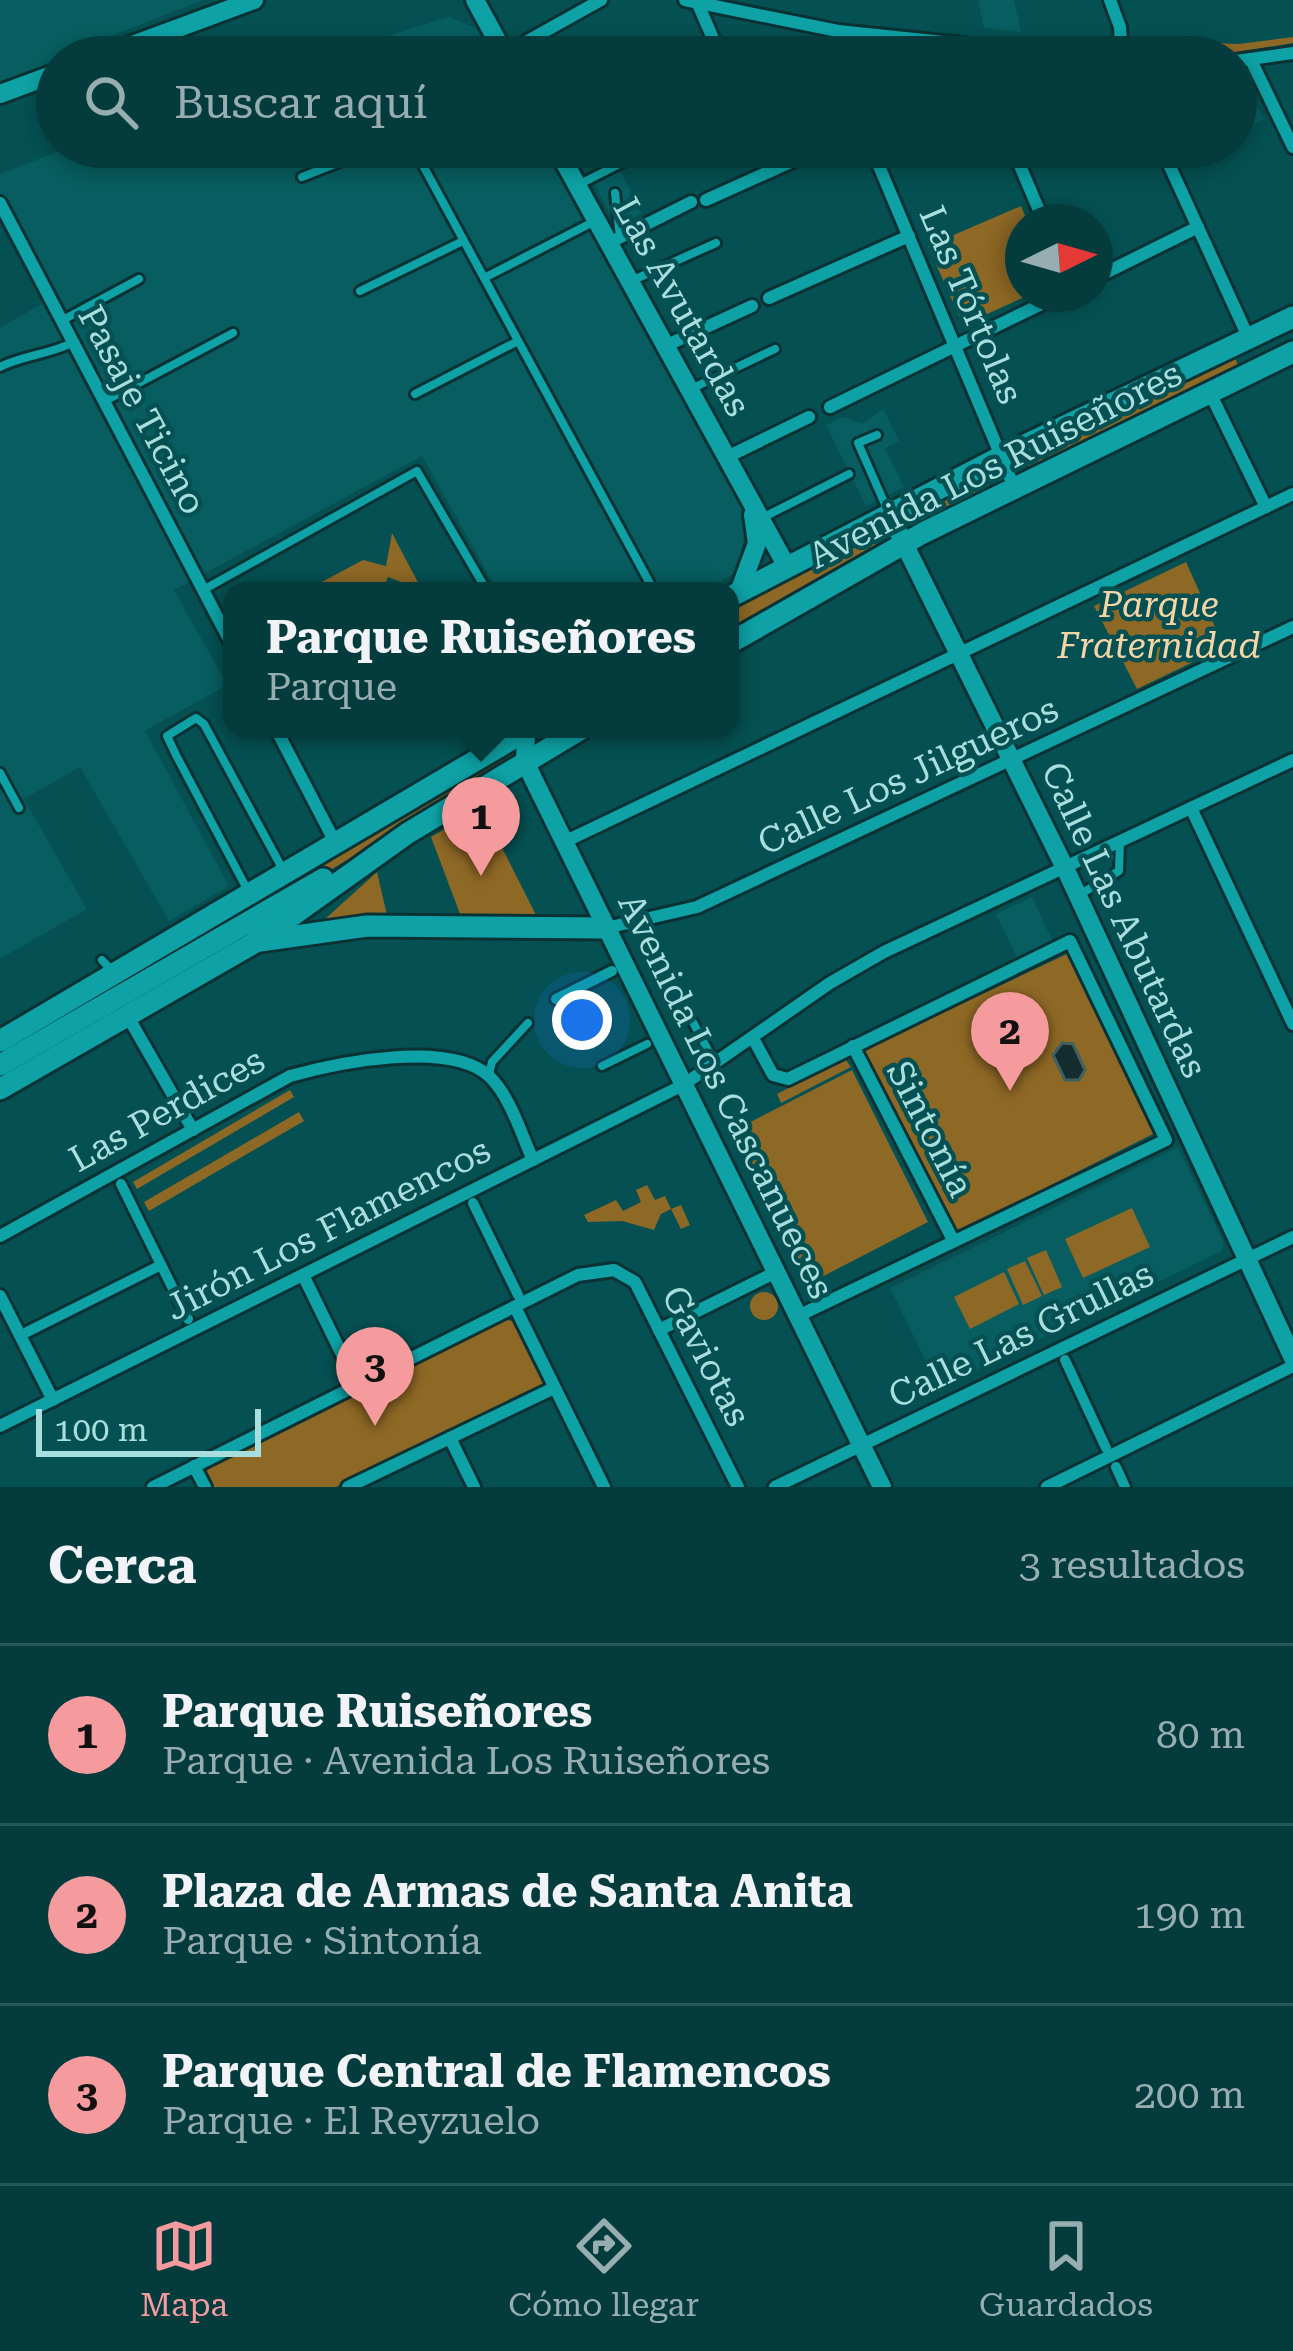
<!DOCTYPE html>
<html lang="es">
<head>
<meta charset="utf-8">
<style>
	body { margin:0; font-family:"Roboto Serif",serif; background:#124749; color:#f1f3f6 }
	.compass { position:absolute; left:1005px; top:204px; width:108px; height:108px; border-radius:50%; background:#043c3e; box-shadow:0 6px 18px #0003; rotate:85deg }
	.scale { position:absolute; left:36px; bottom:30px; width:225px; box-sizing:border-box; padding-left:12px; border:6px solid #a9dedf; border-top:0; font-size:33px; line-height:42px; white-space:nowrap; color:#a9dedf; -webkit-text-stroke:9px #055052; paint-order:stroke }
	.you { position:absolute; left:582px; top:1020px; width:42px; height:42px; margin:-30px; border:9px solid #fff; border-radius:50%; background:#1a73e8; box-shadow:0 0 0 18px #1a73e833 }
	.badge { display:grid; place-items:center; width:78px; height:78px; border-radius:50%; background:#f59b9d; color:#111; font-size:39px; font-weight:700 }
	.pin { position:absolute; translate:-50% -99px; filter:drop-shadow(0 3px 6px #0008) }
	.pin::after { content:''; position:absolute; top:63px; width:42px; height:36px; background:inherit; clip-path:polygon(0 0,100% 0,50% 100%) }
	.popup { position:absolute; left:223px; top:582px; width:516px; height:156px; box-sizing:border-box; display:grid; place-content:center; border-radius:24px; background:#043c3e; filter:drop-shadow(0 3px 9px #0005); font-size:39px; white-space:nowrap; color:#97adb0 }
	.popup b { font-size:45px; color:#f1f3f6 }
	.popup::after { content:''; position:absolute; left:50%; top:100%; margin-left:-24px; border:24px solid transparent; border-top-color:#043c3e }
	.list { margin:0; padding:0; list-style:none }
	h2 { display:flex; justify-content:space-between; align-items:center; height:156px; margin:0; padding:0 48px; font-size:51px }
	h2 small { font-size:39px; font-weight:400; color:#97adb0 }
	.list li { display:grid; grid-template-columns:78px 1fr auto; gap:36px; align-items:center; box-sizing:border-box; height:180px; padding:0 48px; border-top:3px solid #255658 }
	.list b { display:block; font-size:45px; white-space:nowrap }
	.list p { margin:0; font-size:39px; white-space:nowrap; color:#97adb0 }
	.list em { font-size:39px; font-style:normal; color:#97adb0 }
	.icon { flex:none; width:66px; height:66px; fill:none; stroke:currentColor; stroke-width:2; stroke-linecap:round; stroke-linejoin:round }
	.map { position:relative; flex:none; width:1293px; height:1487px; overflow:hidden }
	.search { position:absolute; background:#043c3e; box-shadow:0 6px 18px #0003; left:36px; right:36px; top:36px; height:132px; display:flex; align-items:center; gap:30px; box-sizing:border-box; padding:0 42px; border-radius:66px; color:#97adb0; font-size:45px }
	.sheet { height:696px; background:#043c3e }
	nav { display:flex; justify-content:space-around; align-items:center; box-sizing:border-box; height:168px; border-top:3px solid #255658; background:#043c3e; font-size:33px; color:#97adb0 }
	nav a { display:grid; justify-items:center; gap:6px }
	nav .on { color:#f59b9d }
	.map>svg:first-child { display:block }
	.built { fill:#075d5f }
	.green { fill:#8e6825 }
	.water { fill:#142c2d; stroke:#416162; stroke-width:3 }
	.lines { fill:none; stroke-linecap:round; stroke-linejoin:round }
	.service-casing { stroke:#0a3234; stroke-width:14 }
	.pedestrian-casing { stroke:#0a3234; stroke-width:16 }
	.minor-casing { stroke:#0a3234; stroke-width:18 }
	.tertiary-casing { stroke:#0a3234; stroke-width:24 }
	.secondary-casing { stroke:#0a3234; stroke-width:27 }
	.service { stroke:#0ea2a6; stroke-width:8 }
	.pedestrian { stroke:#0ea2a6; stroke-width:10 }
	.minor { stroke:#0ea2a6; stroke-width:12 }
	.tertiary { stroke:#0ea2a6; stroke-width:18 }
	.secondary { stroke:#0ea2a6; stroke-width:21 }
	.labels { text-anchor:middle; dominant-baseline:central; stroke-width:9; stroke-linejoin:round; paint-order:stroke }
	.street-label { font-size:36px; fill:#a9dedf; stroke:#055052 }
	.park-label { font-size:36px; font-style:italic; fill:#f5d5a5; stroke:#055052 }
</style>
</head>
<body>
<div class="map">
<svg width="1293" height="1487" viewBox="0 0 1293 1487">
	<rect width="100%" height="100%" fill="#055052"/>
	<!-- built -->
	<g class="built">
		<polygon points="0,0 203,0 57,57 57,62 8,85 0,83"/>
		<polygon points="978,0 1014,0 1021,32 984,28"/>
		<polygon points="449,17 476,28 494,57 318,57"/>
		<polygon points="1236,76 1242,76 1264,119 1236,133"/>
		<polygon points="70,147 544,147 740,499 745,529 738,571 704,591 498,591 422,456 174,590 227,685 145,731 229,886 169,921 80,767 24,799 87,909 0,959 0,328 46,301 0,213 0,174"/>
		<polygon points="619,169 642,213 617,226 593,182"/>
		<polygon points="883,409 899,441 885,449 904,487 866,506 826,425 843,417 862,424"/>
		<polygon points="1032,897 1052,940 1017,957 996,914"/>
		<polygon points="1178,1147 1224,1243 1222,1251 939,1388 890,1288"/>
	</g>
	<!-- green -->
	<g class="green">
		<polygon points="1293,37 1293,43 1236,52 1135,49 1131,39 1238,44"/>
		<polygon points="1021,206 1028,222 1023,222 1023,294 1031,294 963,325 928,246"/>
		<polygon points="1234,356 1239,367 1030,468 1024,455"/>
		<polygon points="983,474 990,487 918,520 914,513"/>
		<polygon points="872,529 881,548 730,636 730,610"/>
		<polygon points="392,533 422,590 388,577 382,591 317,591 318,584 363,560 386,566"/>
		<polygon points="1186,562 1224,647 1137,689 1094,606"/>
		<polygon points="519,742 519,759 245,920 334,855"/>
		<polygon points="482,808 537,917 460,914 431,837"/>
		<polygon points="377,872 387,915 324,925 324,920"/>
		<polygon points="1069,953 1155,1133 957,1232 864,1050"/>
		<polygon points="845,1059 851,1067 781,1103 777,1094"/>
		<polygon points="852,1070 928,1222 808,1284 731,1132"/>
		<polygon points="290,1090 294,1097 137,1189 133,1182"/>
		<polygon points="299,1112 304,1121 149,1211 144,1202"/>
		<polygon points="647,1185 655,1200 665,1196 671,1209 681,1205 690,1225 681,1229 671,1209 661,1214 654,1230 622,1221 588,1222 584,1215 616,1200 623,1211 641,1202 636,1190"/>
		<polygon points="1132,1208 1150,1247 1083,1278 1065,1239"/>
		<polygon points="1046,1250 1062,1287 1044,1295 1027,1258"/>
		<polygon points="1025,1261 1042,1296 1023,1305 1007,1269"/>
		<polygon points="1004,1272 1019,1304 970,1329 954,1297"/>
		<circle cx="764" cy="1306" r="14"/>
		<polygon points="504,1319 515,1322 545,1378 543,1387 336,1487 210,1487 205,1476 209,1466"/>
	</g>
	<!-- water -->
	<polygon class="water" points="1062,1043 1073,1044 1085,1070 1079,1080 1065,1080 1053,1055"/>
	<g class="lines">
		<defs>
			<g id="service">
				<polyline points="593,57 612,48"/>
				<polyline points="413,147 654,591"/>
				<polyline points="302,177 378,147"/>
				<polyline points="578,185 653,147"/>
				<polyline points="615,193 620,237"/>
				<polyline points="484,278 595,221"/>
				<polyline points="631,281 716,243"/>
				<polyline points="360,291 463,241"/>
				<polyline points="61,321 139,279"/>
				<path d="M0,367C24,355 47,355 72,343"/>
				<polyline points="691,389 775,349"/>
				<polyline points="415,394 518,341"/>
				<polyline points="103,402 233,333"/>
				<polyline points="877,435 858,443 888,511"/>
				<polyline points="762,518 849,474"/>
				<polyline points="203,590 417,471 487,591"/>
				<polyline points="0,773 19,808"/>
				<polyline points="247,889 176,755 167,736 196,718 204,724 282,868"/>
				<polyline points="1079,895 1119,871 1120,842"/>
				<polyline points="102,960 114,973"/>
				<polyline points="681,1000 716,1065"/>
				<polyline points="602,1066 647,1044"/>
				<polyline points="489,1074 492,1062 528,1023"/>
			</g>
			<g id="pedestrian">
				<polyline points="556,999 612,971"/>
				<polyline points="121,1184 188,1319"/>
				<polyline points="473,1203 518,1295"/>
				<polyline points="27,1332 161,1265"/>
				<polyline points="1065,1360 1106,1448"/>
				<polyline points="1116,1467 1125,1487"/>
			</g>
			<g id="minor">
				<polyline points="685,0 838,31 1088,57"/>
				<polyline points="1110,0 1120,27 1122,57"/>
				<polyline points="698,4 721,57"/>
				<polyline points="838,31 839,57"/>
				<polyline points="504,54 601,0"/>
				<polyline points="1251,60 1293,147"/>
				<polyline points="1236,61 1293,53"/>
				<polyline points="761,147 771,171"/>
				<polyline points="871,147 1014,487"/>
				<polyline points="1012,147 1044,222"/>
				<polyline points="1161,147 1250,341"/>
				<polyline points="706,200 824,147"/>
				<polyline points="0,203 232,645"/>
				<polyline points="609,243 691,202"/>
				<polyline points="1095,278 1198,227"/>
				<polyline points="769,298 909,236"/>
				<polyline points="665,346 752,306"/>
				<polyline points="1210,393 1266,507"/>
				<polyline points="830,407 1062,294"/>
				<polyline points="727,457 809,417"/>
				<polyline points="276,729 336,844"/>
				<polyline points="1191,808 1293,1024"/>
				<polyline points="564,842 1293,494"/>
				<polyline points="606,928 697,907 1293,627"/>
				<polyline points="127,1015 193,1130"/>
				<polyline points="754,1040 773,1075 788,1079 1070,941 1166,1140 798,1316"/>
				<polyline points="853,1046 953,1240"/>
				<path d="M0,1236L290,1076C337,1063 451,1039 490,1077C511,1098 521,1134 533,1160"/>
				<polyline points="303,1275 357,1385"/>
				<polyline points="0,1296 53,1400"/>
				<polyline points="515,1307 604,1487"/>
				<polyline points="659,1330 776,1272"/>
				<polyline points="0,1426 683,1085 830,983 884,952 1293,760"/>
				<polyline points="450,1438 474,1487"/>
				<polyline points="194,1466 205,1487"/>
				<polyline points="153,1487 578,1275 614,1270 635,1282 738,1487"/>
				<polyline points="348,1487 554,1388"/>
				<polyline points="775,1487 1293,1237"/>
				<polyline points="1047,1487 1293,1366"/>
			</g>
			<g id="tertiary">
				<polyline points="475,0 506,57"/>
				<polyline points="100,57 254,0"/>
				<polyline points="0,94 57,73"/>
				<polyline points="556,147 786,565"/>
				<polyline points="889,513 1065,868 1293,1358"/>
				<polyline points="739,592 757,543 753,515"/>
				<polyline points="526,731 525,762 882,1487"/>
			</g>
			<g id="secondary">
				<polyline points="730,597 1002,456 1293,317"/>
				<polyline points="730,643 923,533 1293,352"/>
				<polyline points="260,941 367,926 606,928"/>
				<polyline points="0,1041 529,729"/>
				<polyline points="0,1065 323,879"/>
				<polyline points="0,1089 254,943 408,833 581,729"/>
			</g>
		</defs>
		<!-- service casing -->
		<use href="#service" class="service-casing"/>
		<!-- pedestrian casing -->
		<use href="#pedestrian" class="pedestrian-casing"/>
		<!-- minor casing -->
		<use href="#minor" class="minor-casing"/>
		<!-- tertiary casing -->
		<use href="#tertiary" class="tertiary-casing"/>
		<!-- secondary casing -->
		<use href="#secondary" class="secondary-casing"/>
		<!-- service -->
		<use href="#service" class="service"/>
		<!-- pedestrian -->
		<use href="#pedestrian" class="pedestrian"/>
		<!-- minor -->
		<use href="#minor" class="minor"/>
		<!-- tertiary -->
		<use href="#tertiary" class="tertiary"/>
		<!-- secondary -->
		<use href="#secondary" class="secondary"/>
	</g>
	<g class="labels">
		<!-- street labels -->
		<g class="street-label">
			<text transform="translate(971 305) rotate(67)">Las Tórtolas</text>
			<text transform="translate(682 307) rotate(61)">Las Avutardas</text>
			<text transform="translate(142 410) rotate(62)">Pasaje Ticino</text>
			<text transform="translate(995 465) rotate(-27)">Avenida Los Ruiseñores</text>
			<text transform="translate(908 776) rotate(-25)">Calle Los Jilgueros</text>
			<text transform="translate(1124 920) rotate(65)">Calle Las Abutardas</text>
			<text transform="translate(726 1096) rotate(64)">Avenida Los Cascanueces</text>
			<text transform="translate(167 1110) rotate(-29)">Las Perdices</text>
			<text transform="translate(930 1129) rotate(63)">Sintonía</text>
			<text transform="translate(328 1229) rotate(-27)">Jirón Los Flamencos</text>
			<text transform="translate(1021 1335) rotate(-26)">Calle Las Grullas</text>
			<text transform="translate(706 1356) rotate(63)">Gaviotas</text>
		</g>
		<!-- park labels -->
		<g class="park-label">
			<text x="1159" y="605">Parque<tspan x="1159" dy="41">Fraternidad</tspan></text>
		</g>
	</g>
</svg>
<svg class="compass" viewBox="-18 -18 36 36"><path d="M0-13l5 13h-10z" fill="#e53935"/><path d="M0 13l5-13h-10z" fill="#97adb0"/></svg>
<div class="scale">100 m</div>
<div class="you"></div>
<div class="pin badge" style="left:481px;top:876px">1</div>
<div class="popup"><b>Parque Ruiseñores</b>Parque</div>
<div class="pin badge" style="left:1010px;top:1091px">2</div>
<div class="pin badge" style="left:375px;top:1426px">3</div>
<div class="search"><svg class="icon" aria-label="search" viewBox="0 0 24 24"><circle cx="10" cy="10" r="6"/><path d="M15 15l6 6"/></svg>Buscar aquí</div>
</div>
<section class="sheet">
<h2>Cerca<small>3 resultados</small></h2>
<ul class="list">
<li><span class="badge">1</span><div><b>Parque Ruiseñores</b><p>Parque · Avenida Los Ruiseñores</p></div><em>80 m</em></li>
<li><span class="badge">2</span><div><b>Plaza de Armas de Santa Anita</b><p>Parque · Sintonía</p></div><em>190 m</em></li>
<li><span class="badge">3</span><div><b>Parque Central de Flamencos</b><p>Parque · El Reyzuelo</p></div><em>200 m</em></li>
</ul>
</section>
<nav>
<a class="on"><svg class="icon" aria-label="map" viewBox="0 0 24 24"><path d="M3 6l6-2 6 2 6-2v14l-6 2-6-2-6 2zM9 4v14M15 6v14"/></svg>Mapa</a>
<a><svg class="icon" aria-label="directions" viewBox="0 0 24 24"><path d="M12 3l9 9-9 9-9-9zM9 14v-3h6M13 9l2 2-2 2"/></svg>Cómo llegar</a>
<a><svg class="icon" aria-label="saved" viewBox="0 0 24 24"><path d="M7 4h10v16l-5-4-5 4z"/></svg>Guardados</a>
</nav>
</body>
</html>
